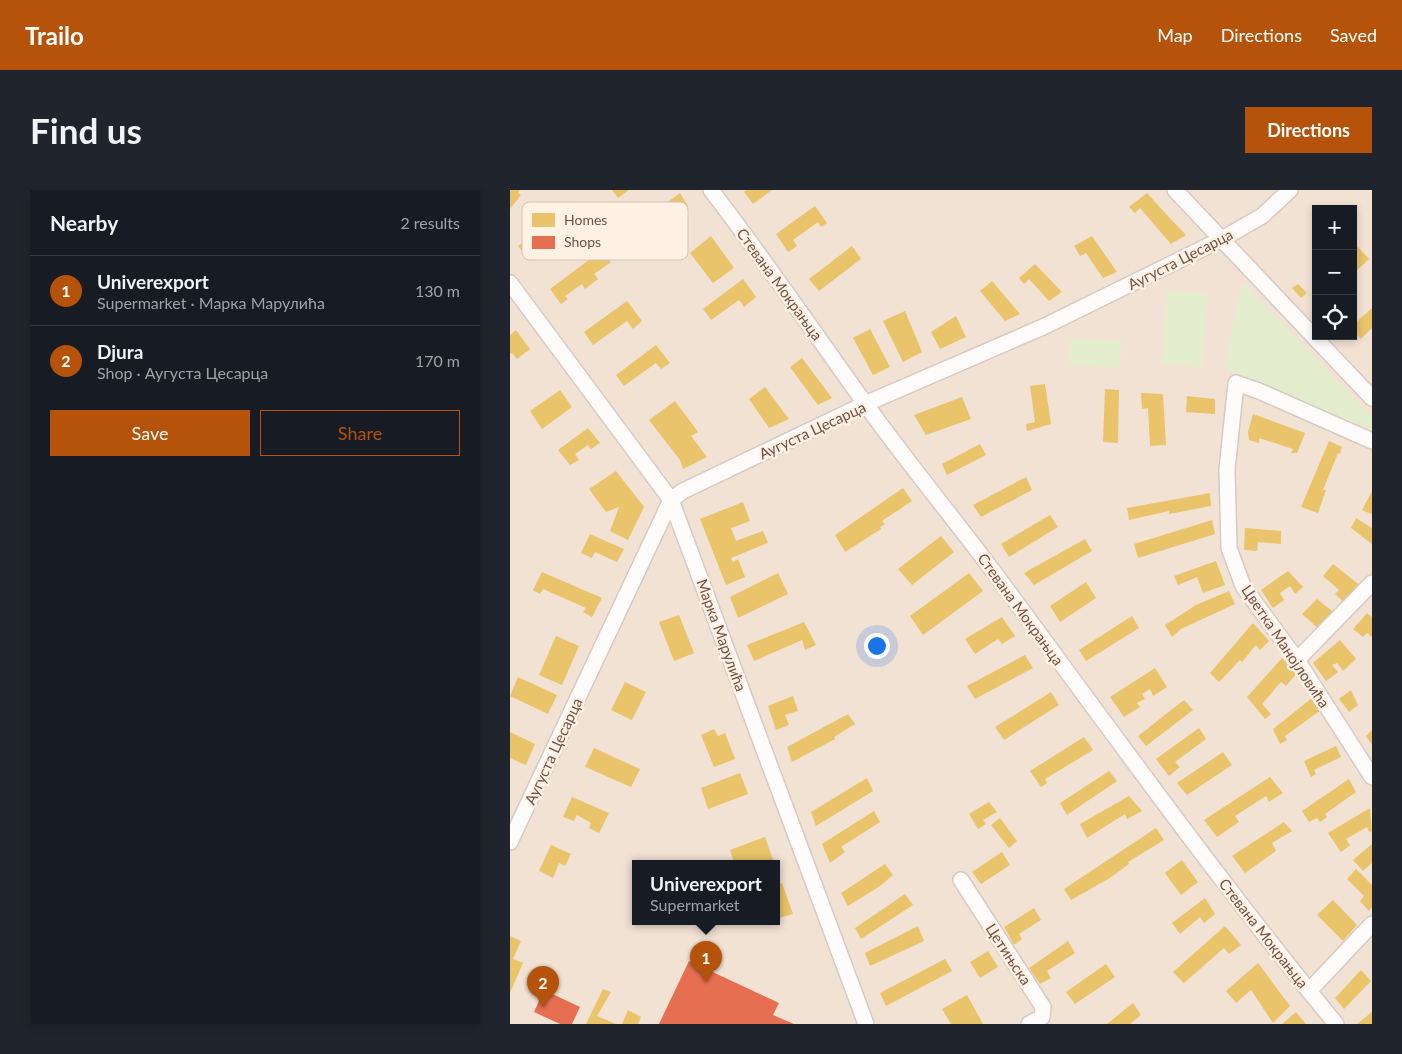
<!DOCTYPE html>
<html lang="en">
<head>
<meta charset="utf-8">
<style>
	body { margin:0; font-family:Lato,sans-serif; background:#20242c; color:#f1f3f6 }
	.controls { position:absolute; right:15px; top:15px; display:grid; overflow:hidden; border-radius:0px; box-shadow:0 2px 8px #0003 }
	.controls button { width:45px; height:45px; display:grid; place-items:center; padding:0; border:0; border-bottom:1px solid #363941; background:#171b24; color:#f1f3f6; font:25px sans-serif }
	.you { position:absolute; left:366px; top:455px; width:18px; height:18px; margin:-12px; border:4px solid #fff; border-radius:50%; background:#1a73e8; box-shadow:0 0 0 8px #1a73e833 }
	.badge { display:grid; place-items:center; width:32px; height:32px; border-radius:50%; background:#b45309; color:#fff; font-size:16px; font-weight:700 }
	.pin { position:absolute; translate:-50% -41px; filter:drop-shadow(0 1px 2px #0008) }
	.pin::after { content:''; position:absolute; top:26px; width:18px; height:15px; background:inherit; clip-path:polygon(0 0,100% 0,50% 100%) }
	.popup { position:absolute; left:122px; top:670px; width:148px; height:65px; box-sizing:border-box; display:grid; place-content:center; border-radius:0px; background:#171b24; filter:drop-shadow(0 1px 4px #0005); font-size:16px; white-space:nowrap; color:#9ea1a6 }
	.popup b { font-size:19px; color:#f1f3f6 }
	.popup::after { content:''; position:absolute; left:50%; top:100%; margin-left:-10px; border:10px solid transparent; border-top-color:#171b24 }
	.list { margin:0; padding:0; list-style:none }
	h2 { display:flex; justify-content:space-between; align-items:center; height:65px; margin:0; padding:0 20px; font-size:21px }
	h2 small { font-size:16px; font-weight:400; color:#9ea1a6 }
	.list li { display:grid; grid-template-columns:32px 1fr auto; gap:15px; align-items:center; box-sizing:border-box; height:70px; padding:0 20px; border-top:1px solid #363941 }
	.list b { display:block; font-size:19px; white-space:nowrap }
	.list p { margin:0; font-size:16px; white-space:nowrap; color:#9ea1a6 }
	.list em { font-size:16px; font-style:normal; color:#9ea1a6 }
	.actions { display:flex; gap:10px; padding:15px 20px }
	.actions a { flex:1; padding:11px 0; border:1px solid #b45309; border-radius:0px; text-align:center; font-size:18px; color:#b45309 }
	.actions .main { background:#b45309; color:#fff }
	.icon { flex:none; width:28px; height:28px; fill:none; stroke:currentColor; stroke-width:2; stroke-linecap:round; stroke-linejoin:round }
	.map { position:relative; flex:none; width:862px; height:834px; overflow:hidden; border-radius:0px }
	header { display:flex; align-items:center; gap:30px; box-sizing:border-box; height:70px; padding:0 25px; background:#b45309; color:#fff }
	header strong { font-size:24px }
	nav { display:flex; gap:28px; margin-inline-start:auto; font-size:18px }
	.intro { display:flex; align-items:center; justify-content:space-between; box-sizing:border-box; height:120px; padding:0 30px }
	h1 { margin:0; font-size:35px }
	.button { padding:12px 22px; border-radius:0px; background:#b45309; color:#fff; font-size:18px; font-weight:700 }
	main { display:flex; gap:30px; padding:0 30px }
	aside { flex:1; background:#171b24; border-radius:0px; box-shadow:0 2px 8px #0003 }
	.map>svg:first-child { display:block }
	.residential { fill:#f2e2d4; fill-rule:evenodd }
	.green { fill:#e4ecce }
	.homes { fill:#e9c46a }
	.shops { fill:#e76f51 }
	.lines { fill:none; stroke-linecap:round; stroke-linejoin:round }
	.minor-casing { stroke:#d7cac3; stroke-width:18 }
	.minor { stroke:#fefcfb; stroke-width:15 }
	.labels { text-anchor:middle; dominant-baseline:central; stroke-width:5; stroke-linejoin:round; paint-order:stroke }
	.street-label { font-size:15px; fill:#745045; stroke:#fff2e5 }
	.key { fill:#fff2e5; stroke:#d5c1b5; stroke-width:1 }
	.key-label { font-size:14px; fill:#745045 }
</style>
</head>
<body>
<header>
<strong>Trailo</strong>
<nav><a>Map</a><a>Directions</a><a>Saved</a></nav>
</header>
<div class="intro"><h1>Find us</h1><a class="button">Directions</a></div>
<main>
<aside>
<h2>Nearby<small>2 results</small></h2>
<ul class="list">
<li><span class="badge">1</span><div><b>Univerexport</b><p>Supermarket · Марка Марулића</p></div><em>130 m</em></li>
<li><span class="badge">2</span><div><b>Djura</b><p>Shop · Аугуста Цесарца</p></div><em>170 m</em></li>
</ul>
<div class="actions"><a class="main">Save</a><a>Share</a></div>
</aside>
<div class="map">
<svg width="862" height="834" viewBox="0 0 862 834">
	<rect width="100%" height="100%" fill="#f6ede5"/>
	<!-- residential -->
	<path class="residential" d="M0,0H862V834H0ZM806,19H843V146H806ZM126,673H266V731H126Z"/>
	<!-- green -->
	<g class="green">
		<polygon points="732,92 862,226 862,240 715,178"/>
		<polygon points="657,101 697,104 692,177 652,173"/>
		<polygon points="559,149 611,151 610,177 558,175"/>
	</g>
	<!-- homes -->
	<g class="homes">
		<polygon points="0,0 10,0 8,3 11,5 0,19"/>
		<polygon points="102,0 119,0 108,8"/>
		<polygon points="236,0 262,0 243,14 234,2"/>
		<polygon points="170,3 178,16 149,38 140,25"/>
		<polygon points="637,3 656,24 676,45 661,54 630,18 625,23 619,17"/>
		<polygon points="305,16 317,33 311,37 308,32 283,50 287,56 278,62 266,44"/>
		<polygon points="36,35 50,53 42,58 38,53 17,67 8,56"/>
		<polygon points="201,46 224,78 203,93 180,63"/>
		<polygon points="582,46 607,82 593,88 576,63 570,66 564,56"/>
		<polygon points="342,56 351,69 309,101 299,89"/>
		<polygon points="848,57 859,69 843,84 843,61"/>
		<polygon points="92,60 101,72 84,84 88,89 75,99 72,94 55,106 58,109 51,114 40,99"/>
		<polygon points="525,74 552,102 539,111 519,89 514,94 509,88"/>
		<polygon points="233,89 246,107 234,117 229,110 201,130 193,119"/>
		<polygon points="482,91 510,124 495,131 470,101"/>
		<polygon points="788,94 797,103 791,108 782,98"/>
		<polygon points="117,111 132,131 123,139 117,131 83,155 74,142"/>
		<polygon points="862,118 862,138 851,149 843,141 843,135"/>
		<polygon points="395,121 412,162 393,172 373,131"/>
		<polygon points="446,126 456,147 430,159 421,142"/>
		<polygon points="360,139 380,177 363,185 343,148"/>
		<polygon points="6,140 20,159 7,169 2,163 0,164 0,145"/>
		<polygon points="146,155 160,173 151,179 146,173 114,196 106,185"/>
		<polygon points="292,168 322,208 308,215 280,177"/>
		<polygon points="535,194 541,234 517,241 516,234 525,232 520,196"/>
		<polygon points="255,197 279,229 259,238 239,209"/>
		<polygon points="595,199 609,200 608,253 593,252"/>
		<polygon points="50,200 62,217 32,239 20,221"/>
		<polygon points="631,203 653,204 656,255 640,256 638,218 632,219"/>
		<polygon points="677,206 705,209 705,224 676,222"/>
		<polygon points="452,207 461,229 416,245 404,225"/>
		<polygon points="165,211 188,242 181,246 197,267 173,279 170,270 139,230"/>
		<polygon points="743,224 795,243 787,263 781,263 783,259 749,248 749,253 739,250 738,242"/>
		<polygon points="78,238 90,253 81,259 78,255 65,264 69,270 60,275 48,260"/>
		<polygon points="819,251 832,257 830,264 828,263 813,300 816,300 808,323 791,317"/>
		<polygon points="470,254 476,265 437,285 432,274"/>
		<polygon points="106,281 134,317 118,350 100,341 109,317 96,322 79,299"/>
		<polygon points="516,287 522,300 471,327 463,315"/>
		<polygon points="393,298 402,311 372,331 375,334 370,337 371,339 335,362 325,345"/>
		<polygon points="862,301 862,323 861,324 852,320"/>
		<polygon points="700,303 701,316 659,324 659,321 619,330 617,318"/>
		<polygon points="233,312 240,331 221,338 226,351 253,341 258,353 221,368 223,372 228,369 235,387 216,395 190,329"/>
		<polygon points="540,325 548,337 499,367 491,354"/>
		<polygon points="846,328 862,338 862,354 841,338"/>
		<polygon points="702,330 705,344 628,368 624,354"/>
		<polygon points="735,338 771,341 771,354 748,352 747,361 734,360"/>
		<polygon points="80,344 114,359 107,372 85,362 82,368 71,363"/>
		<polygon points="431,346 444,362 402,395 388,379"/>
		<polygon points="575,349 582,361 524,395 514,383"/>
		<polygon points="706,371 715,395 693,403 687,387 668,395 664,386"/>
		<polygon points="823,374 852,397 836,414 825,404 829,400 813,386"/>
		<polygon points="778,381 793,397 785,404 780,396 770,403 774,410 763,418 751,400"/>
		<polygon points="32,382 92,408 82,427 73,422 76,418 33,399 30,404 23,400"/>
		<polygon points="268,383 278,404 228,428 220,407"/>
		<polygon points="459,383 473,401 413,445 400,426"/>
		<polygon points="576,392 586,408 550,432 540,416"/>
		<polygon points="719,401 725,414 671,439 662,447 655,435 686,415"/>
		<polygon points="807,409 826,424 809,439 792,424"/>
		<polygon points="857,423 862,427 862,447 857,443 853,447 843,439"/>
		<polygon points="169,425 184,463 164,471 149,432"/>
		<polygon points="622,426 629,438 576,471 569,460"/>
		<polygon points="492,427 505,446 492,454 488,449 465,464 455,449"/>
		<polygon points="294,432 306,455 295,460 292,450 244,471 237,455"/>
		<polygon points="743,433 759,451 750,460 746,455 732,472 730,470 709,492 700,483"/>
		<polygon points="46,446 69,456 52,495 29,485"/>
		<polygon points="830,450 846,469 833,481 827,473 822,475 828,482 816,491 803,473"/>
		<polygon points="515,465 523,478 465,509 457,496"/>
		<polygon points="772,468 787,483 776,496 771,492 752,514 761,524 755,529 737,507"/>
		<polygon points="645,478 657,497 643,506 640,499 632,504 635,509 627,513 630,517 614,527 600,507"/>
		<polygon points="8,487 47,505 38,524 0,506"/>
		<polygon points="115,492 136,502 122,530 101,520"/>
		<polygon points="841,500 848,515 839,522 829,509"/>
		<polygon points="541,502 549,515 494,550 485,537"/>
		<polygon points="283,506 288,521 275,525 279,535 266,540 258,516"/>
		<polygon points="802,508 811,520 775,546 777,550 770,554 763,539"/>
		<polygon points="674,510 683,520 636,556 628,546"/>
		<polygon points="338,524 345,534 324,547 325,549 282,572 277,557"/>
		<polygon points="689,538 696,549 665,572 670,577 659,586 646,569"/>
		<polygon points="204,539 208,546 215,543 225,569 204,577 191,545"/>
		<polygon points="862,540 862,555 856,546"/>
		<polygon points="0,542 25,554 16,575 0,568"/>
		<polygon points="574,547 583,560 535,589 537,593 531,597 520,581"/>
		<polygon points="826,556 831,567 804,580 806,584 801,587 794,571"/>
		<polygon points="84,558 130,579 121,597 75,577"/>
		<polygon points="713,562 722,575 677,605 667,593"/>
		<polygon points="599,581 607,591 557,625 550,613"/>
		<polygon points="230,583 238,604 198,619 191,598"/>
		<polygon points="760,587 773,603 759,612 756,606 725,626 729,632 707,647 694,630"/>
		<polygon points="357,588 363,601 306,636 301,622"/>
		<polygon points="839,589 846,602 815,624 817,627 810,632 807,628 799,632 792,621"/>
		<polygon points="619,606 632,621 617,629 615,624 577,648 570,634"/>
		<polygon points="62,607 99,623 89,643 79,638 81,633 67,625 64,631 53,627"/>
		<polygon points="479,612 487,622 473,630 476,634 468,639 459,624"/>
		<polygon points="860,618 862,641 859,642 857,637 836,649 840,655 831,662 818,643"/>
		<polygon points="364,621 370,632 331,657 335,662 320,673 312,654"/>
		<polygon points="490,628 507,651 499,658 481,635"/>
		<polygon points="774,632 782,641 762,653 766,661 735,683 722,666"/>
		<polygon points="646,638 654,650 618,672 619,674 600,688 561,710 554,699"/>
		<polygon points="255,647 264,673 224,673 220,660"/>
		<polygon points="862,654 862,673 853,681 843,670"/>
		<polygon points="41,655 61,664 55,676 49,673 43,688 29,681"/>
		<polygon points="492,662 500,675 471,694 462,682"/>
		<polygon points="672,670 688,692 671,705 655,683"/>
		<polygon points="375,674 383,685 370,696 338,716 331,703"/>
		<polygon points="846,679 862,695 862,717 859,721 850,711 854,706 837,689"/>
		<polygon points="272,693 283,724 266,729 266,695"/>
		<polygon points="395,704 403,715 351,749 345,738"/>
		<polygon points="695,708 705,724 694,733 690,727 670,744 662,733"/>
		<polygon points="823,710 847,735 833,751 807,725"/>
		<polygon points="524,718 531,730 509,744 512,749 504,755 494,737"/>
		<polygon points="408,736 414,751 360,776 355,763"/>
		<polygon points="715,736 731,755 719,764 714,758 674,793 663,782"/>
		<polygon points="0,746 11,751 3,769 13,773 0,803"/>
		<polygon points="558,751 565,763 537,781 541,788 530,794 519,778"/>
		<polygon points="478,761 488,777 470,788 460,772"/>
		<polygon points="435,769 442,781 376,816 370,803"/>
		<polygon points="748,773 780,816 763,833 741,800 726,813 716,801"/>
		<polygon points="596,774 605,787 565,814 556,802"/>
		<polygon points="851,780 861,791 834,819 825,808"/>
		<polygon points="93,799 101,802 87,826 106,834 76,834"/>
		<polygon points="457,805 473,834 441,834 432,819"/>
		<polygon points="623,813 631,825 620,834 597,834"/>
		<polygon points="118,820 131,827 128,834 112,834"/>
		<polygon points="786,822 796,834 772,834"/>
		<polygon points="862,822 862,834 847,834"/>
	</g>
	<!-- shops -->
	<g class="shops">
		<polygon points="179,771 269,813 263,825 284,834 149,834"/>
		<polygon points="34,800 70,817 62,834 50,834 24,822"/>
	</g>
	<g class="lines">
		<defs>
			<g id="minor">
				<path d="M201,0C254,69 303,141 354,212C401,278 453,339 500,404C607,549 712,695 826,834"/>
				<polyline points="665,0 862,208"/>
				<polyline points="0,93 161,310 356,834"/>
				<polyline points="862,251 749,201 726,193 717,279 719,358 733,396 787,470 862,587"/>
				<polyline points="787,470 862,393"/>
				<polyline points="0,652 161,310 173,301 355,214 533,137 712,49 752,26 780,0"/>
				<polyline points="451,690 533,817 532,827 519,834"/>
				<polyline points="799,801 862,734"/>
			</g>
		</defs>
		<!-- minor casing -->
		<use href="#minor" class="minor-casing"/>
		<!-- minor -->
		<use href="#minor" class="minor"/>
	</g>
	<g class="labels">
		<!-- street labels -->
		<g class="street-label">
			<text transform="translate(670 69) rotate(-27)">Аугуста Цесарца</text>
			<text transform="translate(270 94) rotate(54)">Стевана Мокрањца</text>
			<text transform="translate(302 240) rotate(-25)">Аугуста Цесарца</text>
			<text transform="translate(511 419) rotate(54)">Стевана Мокрањца</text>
			<text transform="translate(212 445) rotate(70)">Марка Марулића</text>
			<text transform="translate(776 456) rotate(56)">Цветка Манојловића</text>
			<text transform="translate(43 561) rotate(-65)">Аугуста Цесарца</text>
			<text transform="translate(754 743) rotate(52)">Стевана Мокрањца</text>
			<text transform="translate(499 764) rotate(57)">Цетињска</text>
		</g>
	</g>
	<!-- legend -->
	<rect x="12" y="12" width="166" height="58" rx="8" class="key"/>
	<rect x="22" y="23" width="23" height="14" fill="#e9c46a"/>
	<rect x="22" y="46" width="23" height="13" fill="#e76f51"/>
	<g class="key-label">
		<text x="54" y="35">Homes</text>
		<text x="54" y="57">Shops</text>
	</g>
</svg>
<div class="controls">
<button>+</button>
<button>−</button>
<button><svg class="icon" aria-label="locate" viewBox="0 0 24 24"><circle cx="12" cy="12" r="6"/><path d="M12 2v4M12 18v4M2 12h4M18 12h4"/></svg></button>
</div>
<div class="you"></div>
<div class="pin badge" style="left:196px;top:792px">1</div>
<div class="popup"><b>Univerexport</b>Supermarket</div>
<div class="pin badge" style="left:33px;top:817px">2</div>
</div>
</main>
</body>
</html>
